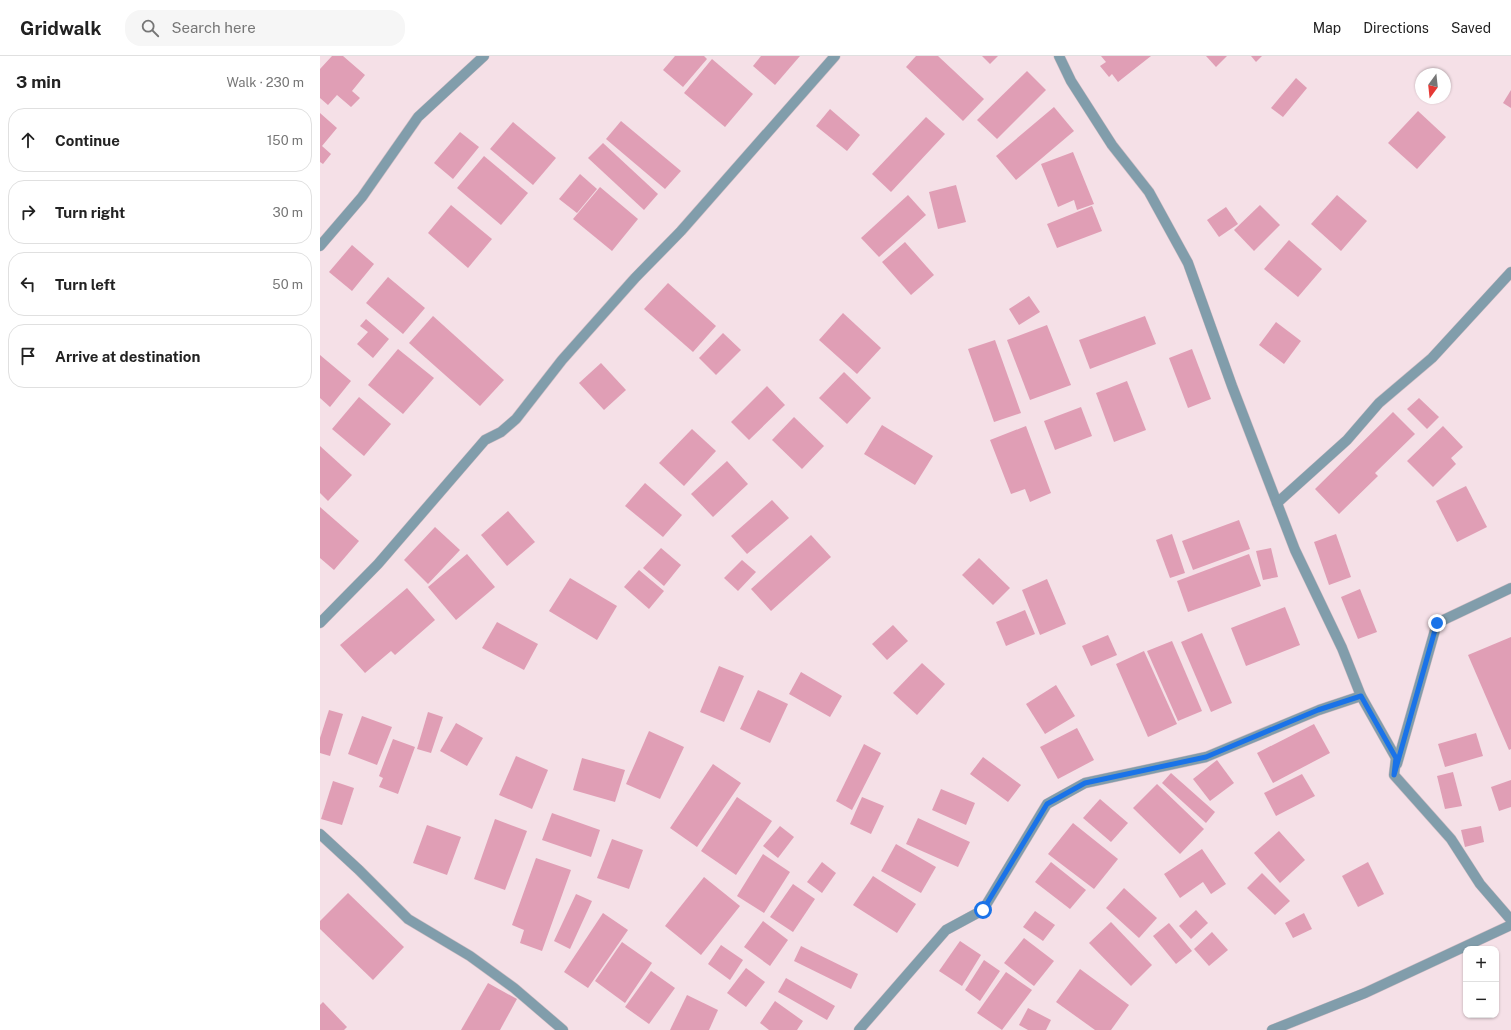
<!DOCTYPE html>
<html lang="en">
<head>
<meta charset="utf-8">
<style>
	body { margin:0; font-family:"Public Sans",sans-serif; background:#f6f6f6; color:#222 }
	.controls { position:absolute; right:12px; bottom:12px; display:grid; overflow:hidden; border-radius:8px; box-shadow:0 1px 3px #0004 }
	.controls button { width:36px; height:36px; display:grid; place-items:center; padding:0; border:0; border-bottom:1px solid #e0e0e0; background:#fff; color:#222; font:20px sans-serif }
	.compass { position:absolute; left:1095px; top:12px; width:36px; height:36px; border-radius:50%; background:#fff; box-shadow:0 1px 3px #0004; rotate:195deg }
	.stop { position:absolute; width:12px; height:12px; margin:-9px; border:3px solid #1a73e8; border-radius:50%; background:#fff }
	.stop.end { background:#1a73e8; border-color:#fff; box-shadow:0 1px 4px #0008 }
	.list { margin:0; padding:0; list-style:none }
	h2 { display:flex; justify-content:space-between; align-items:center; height:52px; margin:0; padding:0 16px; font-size:17px }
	h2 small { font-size:13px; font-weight:400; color:#767676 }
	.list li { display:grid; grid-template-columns:26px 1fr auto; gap:12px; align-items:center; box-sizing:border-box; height:64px; margin:0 8px 8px; padding:0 8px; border:1px solid #e0e0e0; border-radius:16px }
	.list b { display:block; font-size:15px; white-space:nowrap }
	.list em { font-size:13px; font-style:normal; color:#767676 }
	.icon { flex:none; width:22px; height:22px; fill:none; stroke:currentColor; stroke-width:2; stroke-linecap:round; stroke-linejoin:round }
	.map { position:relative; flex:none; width:1191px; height:974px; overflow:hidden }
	header { display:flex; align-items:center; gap:24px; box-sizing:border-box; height:56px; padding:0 20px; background:#fff; border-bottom:1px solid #e0e0e0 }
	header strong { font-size:19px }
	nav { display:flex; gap:22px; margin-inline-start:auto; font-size:14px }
	.search { width:280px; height:36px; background:#f6f6f6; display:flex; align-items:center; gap:10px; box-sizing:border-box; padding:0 14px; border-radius:16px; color:#767676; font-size:15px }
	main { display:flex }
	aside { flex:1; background:#fff }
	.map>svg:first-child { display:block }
	.building { fill:#e09eb5 }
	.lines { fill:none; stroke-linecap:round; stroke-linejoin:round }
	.street-casing { stroke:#d0bdc4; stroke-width:11 }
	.street { stroke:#819dab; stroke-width:10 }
	.route { stroke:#1a73e8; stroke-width:5 }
</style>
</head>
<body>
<header>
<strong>Gridwalk</strong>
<div class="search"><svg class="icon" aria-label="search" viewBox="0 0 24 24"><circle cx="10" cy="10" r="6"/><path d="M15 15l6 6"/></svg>Search here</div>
<nav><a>Map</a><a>Directions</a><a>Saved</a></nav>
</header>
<main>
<aside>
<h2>3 min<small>Walk · 230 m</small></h2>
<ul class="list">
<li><svg class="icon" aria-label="ahead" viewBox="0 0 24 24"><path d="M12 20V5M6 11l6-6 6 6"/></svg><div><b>Continue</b></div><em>150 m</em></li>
<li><svg class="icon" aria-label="right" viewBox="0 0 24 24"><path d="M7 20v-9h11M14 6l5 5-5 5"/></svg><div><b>Turn right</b></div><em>30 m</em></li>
<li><svg class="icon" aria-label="left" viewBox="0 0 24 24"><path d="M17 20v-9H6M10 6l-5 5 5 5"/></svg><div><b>Turn left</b></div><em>50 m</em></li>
<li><svg class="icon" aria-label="arrive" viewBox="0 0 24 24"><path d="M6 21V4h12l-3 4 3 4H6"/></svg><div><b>Arrive at destination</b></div></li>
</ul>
</aside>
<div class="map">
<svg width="1191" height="974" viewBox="0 0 1191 974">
	<rect width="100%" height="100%" fill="#f5e0e7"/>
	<!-- building -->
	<g class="building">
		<polygon points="12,0 23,0 45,19 32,35 40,42 31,51 17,39 8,49 0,42 0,13"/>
		<polygon points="355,0 384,0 387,3 363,31 343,14"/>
		<polygon points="441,0 480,0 455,29 433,10"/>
		<polygon points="596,0 618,0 664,43 643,65 586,11"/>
		<polygon points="662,0 678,0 670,8"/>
		<polygon points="781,0 831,0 798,26 792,18 789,21 780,10 786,6"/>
		<polygon points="886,0 907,0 896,11"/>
		<polygon points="931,0 942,0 936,6"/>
		<polygon points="392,3 433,38 405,71 364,37"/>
		<polygon points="707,15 726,34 677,83 657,64"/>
		<polygon points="976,22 987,32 963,61 951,52"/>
		<polygon points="1191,34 1191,52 1183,47"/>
		<polygon points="734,51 754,75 696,124 676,100"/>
		<polygon points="510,53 540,79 527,95 496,70"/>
		<polygon points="1098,55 1126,81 1097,113 1068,87"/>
		<polygon points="0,57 17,72 2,90 11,98 3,108 0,106"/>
		<polygon points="606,61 625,78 571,136 552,118"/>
		<polygon points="301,65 361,115 345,133 286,83"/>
		<polygon points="193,66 236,102 213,129 170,93"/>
		<polygon points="140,76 159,91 133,123 114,107"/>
		<polygon points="283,87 338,138 324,154 268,102"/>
		<polygon points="753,96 774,148 757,154 754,144 738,151 721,108"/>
		<polygon points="164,100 208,137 181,169 137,132"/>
		<polygon points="260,118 277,133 257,157 239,143"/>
		<polygon points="636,129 646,166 618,173 609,136"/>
		<polygon points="280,131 318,163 292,195 253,163"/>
		<polygon points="588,139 606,159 559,201 541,182"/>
		<polygon points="1017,139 1047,165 1021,195 991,168"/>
		<polygon points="131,149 172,183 148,212 108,177"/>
		<polygon points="940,149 960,169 934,195 914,174"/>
		<polygon points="772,150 782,175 737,192 727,168"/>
		<polygon points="906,151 918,168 899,181 887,164"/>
		<polygon points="969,184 1002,213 978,241 944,213"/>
		<polygon points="585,186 614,219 591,239 562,206"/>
		<polygon points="32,189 54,208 32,235 9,216"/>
		<polygon points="68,221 105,252 83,278 46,247"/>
		<polygon points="348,227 396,270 373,296 324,253"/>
		<polygon points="709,240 720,256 699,269 689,253"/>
		<polygon points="523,257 561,292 537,318 499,284"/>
		<polygon points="113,260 184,324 160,350 89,287"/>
		<polygon points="825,260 836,288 770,313 759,284"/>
		<polygon points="46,263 69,283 53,302 37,288 48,276 40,270"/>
		<polygon points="956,266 981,285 964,308 939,289"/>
		<polygon points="727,269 751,329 710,344 687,284"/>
		<polygon points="403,277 421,294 396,319 379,302"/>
		<polygon points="675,284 701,357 674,366 648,293"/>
		<polygon points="78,293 114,322 83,358 48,329"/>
		<polygon points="872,293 891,343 868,352 849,302"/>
		<polygon points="0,299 31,325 10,351 0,342"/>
		<polygon points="281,307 306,334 284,354 259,327"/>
		<polygon points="524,316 551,342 527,368 499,342"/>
		<polygon points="807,325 826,374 794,386 776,337"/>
		<polygon points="447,330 465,349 429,384 411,366"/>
		<polygon points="39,341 71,368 44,400 12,373"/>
		<polygon points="1099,342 1119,361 1107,373 1087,353"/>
		<polygon points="761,351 772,380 735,394 724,365"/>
		<polygon points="1073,356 1095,378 1055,417 1058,420 1019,458 995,433"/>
		<polygon points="474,361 504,390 482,413 452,384"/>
		<polygon points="562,369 613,400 595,429 544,398"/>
		<polygon points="706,370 731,437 710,446 705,433 691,438 670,384"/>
		<polygon points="1123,370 1143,391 1131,402 1136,408 1113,431 1087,405"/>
		<polygon points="372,373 396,395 364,430 339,407"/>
		<polygon points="0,390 32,419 8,445 0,437"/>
		<polygon points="407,405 428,428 393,461 371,438"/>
		<polygon points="325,427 362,459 343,481 305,450"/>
		<polygon points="1146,430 1167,471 1137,486 1116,445"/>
		<polygon points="452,444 469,462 427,498 411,480"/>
		<polygon points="0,451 39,485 14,514 0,502"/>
		<polygon points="188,455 215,486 187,510 161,479"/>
		<polygon points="919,464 930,493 873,514 862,485"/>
		<polygon points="115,471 140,494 108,528 84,504"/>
		<polygon points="852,478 865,517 850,522 836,484"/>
		<polygon points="1016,478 1031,521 1009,529 994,486"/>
		<polygon points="491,479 511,501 451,555 431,533"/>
		<polygon points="341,492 361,509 344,530 323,512"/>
		<polygon points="951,492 958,521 943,524 936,495"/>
		<polygon points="147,498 175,531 136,564 108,531"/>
		<polygon points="929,498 941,530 868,556 857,525"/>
		<polygon points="659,502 690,532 673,549 642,519"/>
		<polygon points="422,504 436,516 418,535 404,522"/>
		<polygon points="319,514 344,535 329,553 304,531"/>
		<polygon points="250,522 297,550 277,584 229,555"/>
		<polygon points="727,523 746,568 720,579 702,534"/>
		<polygon points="87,532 115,564 75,599 71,595 45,617 20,589"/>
		<polygon points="1040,533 1057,576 1038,583 1021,541"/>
		<polygon points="965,551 980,589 926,610 911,572"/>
		<polygon points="705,554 715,578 686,590 676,566"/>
		<polygon points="177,566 218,588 204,614 162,592"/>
		<polygon points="573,569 588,585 567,604 552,588"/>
		<polygon points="882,577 912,647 891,656 861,586"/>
		<polygon points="788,579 797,599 771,610 762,590"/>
		<polygon points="1191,581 1191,693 1189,694 1148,599"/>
		<polygon points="852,585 882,655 858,665 827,595"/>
		<polygon points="824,595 857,668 828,681 796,608"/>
		<polygon points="602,607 625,628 597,659 573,637"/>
		<polygon points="399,610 424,620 404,666 380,656"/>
		<polygon points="481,616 522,640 510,661 469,638"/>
		<polygon points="736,629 755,660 725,678 706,648"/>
		<polygon points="438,634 468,648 450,687 420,673"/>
		<polygon points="9,654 23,658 10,700 0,697 0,682"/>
		<polygon points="108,656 123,661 111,697 97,693"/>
		<polygon points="42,660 72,671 57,709 28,698"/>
		<polygon points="136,667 163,682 147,710 120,695"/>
		<polygon points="994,668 1010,697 953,727 937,697"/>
		<polygon points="757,672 774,704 738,723 720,691"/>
		<polygon points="329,675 364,691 340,743 306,728"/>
		<polygon points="1156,677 1163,700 1125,711 1118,688"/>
		<polygon points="73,683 95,691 78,738 59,731 63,722 59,720"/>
		<polygon points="544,688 561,697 532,754 516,745"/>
		<polygon points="196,700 228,714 212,753 179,739"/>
		<polygon points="663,701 701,729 688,746 650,718"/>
		<polygon points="262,702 305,714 295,746 253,734"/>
		<polygon points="897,704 914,727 890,745 873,723"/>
		<polygon points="393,708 421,727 377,791 350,772"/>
		<polygon points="1133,716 1142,750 1125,753 1117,720"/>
		<polygon points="851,717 895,756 886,767 842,727"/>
		<polygon points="982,718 995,740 956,760 944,737"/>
		<polygon points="1191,724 1191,751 1179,755 1171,731"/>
		<polygon points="13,725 34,732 22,769 1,763"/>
		<polygon points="837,728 884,773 860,798 813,752"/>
		<polygon points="621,733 655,747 646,769 612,754"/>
		<polygon points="417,741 452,765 416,819 381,795"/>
		<polygon points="542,741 564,750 551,778 530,768"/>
		<polygon points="780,743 808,767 791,786 763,762"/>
		<polygon points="232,757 280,774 271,801 222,784"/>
		<polygon points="598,762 650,786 638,811 586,788"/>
		<polygon points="175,763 207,775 185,834 154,823"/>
		<polygon points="753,767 798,803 774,833 728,798"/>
		<polygon points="107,769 141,781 127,819 93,807"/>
		<polygon points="460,770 474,781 458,802 443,790"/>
		<polygon points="1161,770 1164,786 1145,791 1141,774"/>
		<polygon points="959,775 985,804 960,827 934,797"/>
		<polygon points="292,783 323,794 309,833 277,822"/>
		<polygon points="576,788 616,811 601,837 561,815"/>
		<polygon points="882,793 906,828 891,838 883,826 860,842 844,818"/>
		<polygon points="443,798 470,816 444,857 417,840"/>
		<polygon points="216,802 251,814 222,895 200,887 204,874 192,869"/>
		<polygon points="502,806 516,817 502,837 487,826"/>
		<polygon points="731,806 766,834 750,853 715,826"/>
		<polygon points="1048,806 1064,838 1038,851 1022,820"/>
		<polygon points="942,817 970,845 955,859 927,832"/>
		<polygon points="553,820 596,848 577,877 533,849"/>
		<polygon points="384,821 420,850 381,899 345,870"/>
		<polygon points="473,828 495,843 473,876 450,861"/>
		<polygon points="804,832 837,862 819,882 786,852"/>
		<polygon points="28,837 84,891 53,924 0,873 0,865"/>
		<polygon points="256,838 272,845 250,893 234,885"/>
		<polygon points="876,854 888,867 871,883 859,870"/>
		<polygon points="715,855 735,869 723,885 703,871"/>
		<polygon points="283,857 308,874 268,932 244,916"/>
		<polygon points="984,857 992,873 973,882 965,867"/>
		<polygon points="443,865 468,884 450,910 424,891"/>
		<polygon points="791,866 832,909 811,930 769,887"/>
		<polygon points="849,867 872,895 856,908 833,880"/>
		<polygon points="892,876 908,894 889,910 874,893"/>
		<polygon points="704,882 734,905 714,930 684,907"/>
		<polygon points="640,885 661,899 642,930 619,915"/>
		<polygon points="302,886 332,907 305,947 275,925"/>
		<polygon points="401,889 423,904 410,924 388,908"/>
		<polygon points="481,890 538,918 531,933 474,905"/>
		<polygon points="664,904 680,915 660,945 645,934"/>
		<polygon points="426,912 445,926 426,951 407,937"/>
		<polygon points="760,913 809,949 791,974 775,974 736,946"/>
		<polygon points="331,915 355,932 329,968 305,951"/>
		<polygon points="686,916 712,934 682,974 657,957"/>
		<polygon points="466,922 515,950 507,964 458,936"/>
		<polygon points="168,927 197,943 180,974 141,974"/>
		<polygon points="367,939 398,954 389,974 350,974"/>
		<polygon points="455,945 483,965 477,974 449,974 440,967"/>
		<polygon points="3,946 27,971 24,974 0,974 0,949"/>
		<polygon points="708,952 731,964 726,974 708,974 699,969"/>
	</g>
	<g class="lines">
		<defs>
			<g id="street">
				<polyline points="739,0 751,25 792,89 829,136 868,207 912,330 975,494 1022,592 1041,640 1076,702 1074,719 1131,783 1160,828 1191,864"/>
				<polyline points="0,190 42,141 98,61 164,0"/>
				<polyline points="957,447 1027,384 1059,347 1112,302 1191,216"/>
				<polyline points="0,567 58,508 165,384 181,376 196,363 242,304 315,222 361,175 515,0"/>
				<polyline points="1077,708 1117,567 1191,532"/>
				<polyline points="0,778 39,814 88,863 150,900 194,932 243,974"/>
				<polyline points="539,974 626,874 663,854 727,748 765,727 886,701 999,654 1041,640"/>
				<polyline points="952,974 1045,937 1191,869"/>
			</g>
		</defs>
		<!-- street casing -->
		<use href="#street" class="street-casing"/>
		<!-- street -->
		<use href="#street" class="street"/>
	</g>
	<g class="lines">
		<!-- route -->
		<polyline class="route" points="663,854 727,748 765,727 886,701 998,654 1041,640 1076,702 1074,719 1117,567"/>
	</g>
</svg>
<div class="controls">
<button>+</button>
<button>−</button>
</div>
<svg class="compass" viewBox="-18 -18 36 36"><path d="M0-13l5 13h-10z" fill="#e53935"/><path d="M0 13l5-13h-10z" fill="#767676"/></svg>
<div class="stop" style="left:663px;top:854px"></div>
<div class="stop end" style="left:1117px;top:567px"></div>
</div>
</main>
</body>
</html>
